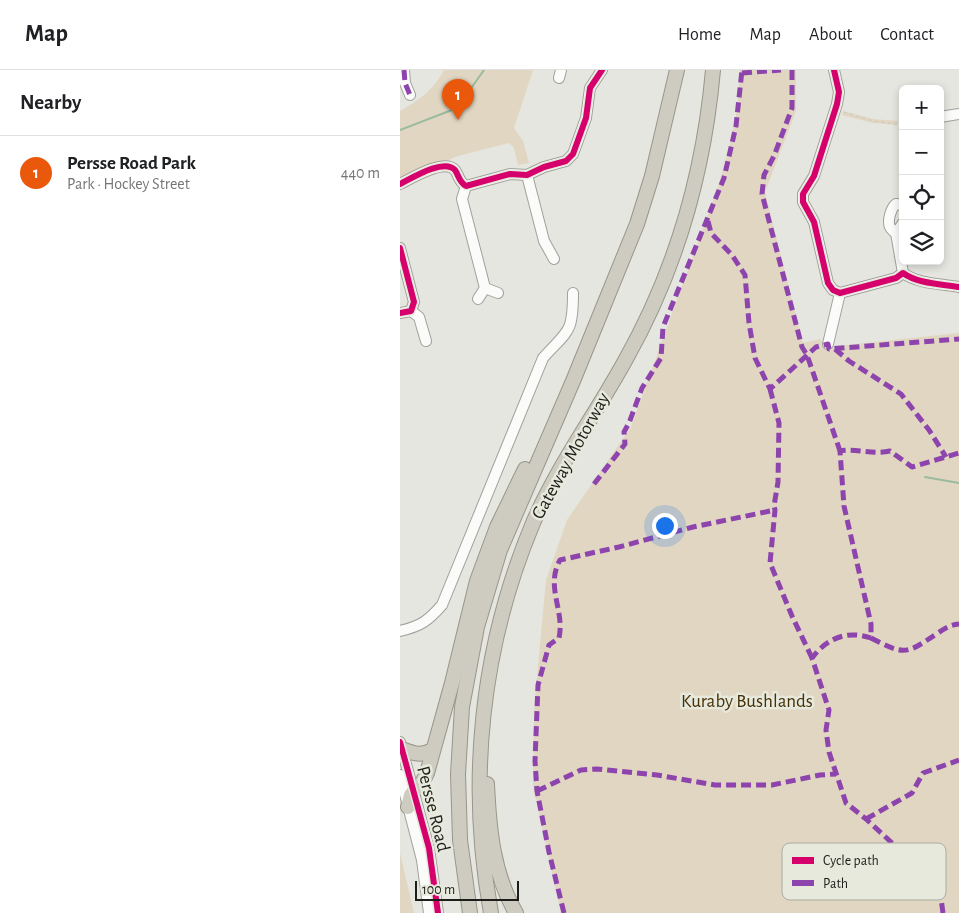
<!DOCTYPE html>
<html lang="en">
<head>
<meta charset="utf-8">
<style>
	body { margin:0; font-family:"Alegreya Sans",sans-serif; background:#f2f2f2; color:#202124 }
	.controls { position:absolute; right:15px; top:15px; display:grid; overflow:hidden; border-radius:8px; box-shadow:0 2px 8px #0003 }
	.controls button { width:45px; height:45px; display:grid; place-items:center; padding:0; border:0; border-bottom:1px solid #e0e0e0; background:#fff; color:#202124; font:25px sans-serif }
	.scale { position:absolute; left:15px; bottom:12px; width:104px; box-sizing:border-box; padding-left:5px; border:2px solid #1d1d19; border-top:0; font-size:14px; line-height:18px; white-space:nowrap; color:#1d1d19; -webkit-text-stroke:4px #e7e9dd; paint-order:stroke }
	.you { position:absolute; left:264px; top:455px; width:18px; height:18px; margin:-12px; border:4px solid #fff; border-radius:50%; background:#1a73e8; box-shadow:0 0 0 8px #1a73e833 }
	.badge { display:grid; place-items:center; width:32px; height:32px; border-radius:50%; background:#ea580c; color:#fff; font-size:16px; font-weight:700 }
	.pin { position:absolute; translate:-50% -41px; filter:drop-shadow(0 1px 2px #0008) }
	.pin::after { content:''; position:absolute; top:26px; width:18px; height:15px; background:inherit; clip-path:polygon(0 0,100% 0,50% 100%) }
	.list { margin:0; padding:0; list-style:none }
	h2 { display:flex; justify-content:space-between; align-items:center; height:65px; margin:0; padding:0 20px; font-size:21px }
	h2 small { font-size:16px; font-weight:400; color:#757577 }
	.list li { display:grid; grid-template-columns:32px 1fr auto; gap:15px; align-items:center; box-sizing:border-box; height:75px; padding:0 20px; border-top:1px solid #e0e0e0 }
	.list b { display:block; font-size:19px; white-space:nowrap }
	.list p { margin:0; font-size:16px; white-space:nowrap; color:#757577 }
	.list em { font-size:16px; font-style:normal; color:#757577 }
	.icon { flex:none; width:28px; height:28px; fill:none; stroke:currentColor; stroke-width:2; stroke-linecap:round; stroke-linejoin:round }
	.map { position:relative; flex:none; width:559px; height:843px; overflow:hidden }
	header { display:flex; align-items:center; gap:30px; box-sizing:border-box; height:70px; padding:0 25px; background:#fff; border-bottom:1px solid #e0e0e0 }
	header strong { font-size:24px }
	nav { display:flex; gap:28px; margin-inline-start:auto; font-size:18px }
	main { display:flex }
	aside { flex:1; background:#fff }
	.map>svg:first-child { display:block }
	.green { fill:#e1d6c1 }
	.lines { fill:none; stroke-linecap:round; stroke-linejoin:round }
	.stream { stroke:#99bb9e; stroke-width:2 }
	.minor-casing { stroke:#a0a19c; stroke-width:12 }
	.highway-casing { stroke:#989689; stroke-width:16 }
	.path { stroke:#c5c6c3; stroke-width:1; stroke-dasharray:2.5 4; stroke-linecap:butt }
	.minor { stroke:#fbfbfa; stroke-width:10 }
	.highway { stroke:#ceccc1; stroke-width:14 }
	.quiet { stroke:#8e44ad; stroke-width:5; stroke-dasharray:10 5; stroke-linecap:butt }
	.cycleway-casing { stroke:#e7e9dd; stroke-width:9 }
	.cycleway { stroke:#d6006c; stroke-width:6 }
	.labels { text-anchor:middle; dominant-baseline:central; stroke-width:5; stroke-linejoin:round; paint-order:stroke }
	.street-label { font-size:19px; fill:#1d1d19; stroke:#e7e9dd }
	.park-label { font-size:19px; fill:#473107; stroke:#e7e9dd }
	.key { fill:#e7e9dd; stroke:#aaaca2; stroke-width:1 }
	.key-label { font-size:14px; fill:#1d1d19 }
</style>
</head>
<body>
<header>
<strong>Map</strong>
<nav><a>Home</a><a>Map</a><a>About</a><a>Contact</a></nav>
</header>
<main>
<aside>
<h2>Nearby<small></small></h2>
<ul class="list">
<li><span class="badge">1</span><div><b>Persse Road Park</b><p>Park · Hockey Street</p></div><em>440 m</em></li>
</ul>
</aside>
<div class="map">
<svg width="559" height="843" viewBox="0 0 559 843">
	<rect width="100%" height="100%" fill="#e5e6e0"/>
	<!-- green -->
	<g class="green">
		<path d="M44,0H133L114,58L123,71L129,93L118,95L114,78L109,73L58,86L0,111V41C19,30 34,20 44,0Z"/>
		<polygon points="340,0 396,0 396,41 365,122 403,273 420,269 427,277 559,263 559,843 161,843 133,716 134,639 146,510 167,450 231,357 318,117 330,74 337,40"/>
		<polygon points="443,41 473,49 498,51 497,55 473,53 442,45"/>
		<polygon points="0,783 14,843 0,843"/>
	</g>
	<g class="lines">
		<!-- stream -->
		<g class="stream">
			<polyline points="0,60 57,38 84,0"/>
			<polyline points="525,407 559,413"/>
		</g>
		<defs>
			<g id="minor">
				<polyline points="4,0 5,13 10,25"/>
				<path d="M434,0L439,22L437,34L414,106L403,124V132L414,152L428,213L433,220L440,223L496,208L503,203C518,214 542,214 559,217"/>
				<polyline points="159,8 161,0"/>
				<polyline points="540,47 559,44"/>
				<polyline points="127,105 144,171 154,189"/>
				<path d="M0,114C12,108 44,88 55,100C59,106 59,112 66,116L110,104L127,105L144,97L166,91L173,84L186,48L190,18L202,0"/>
				<polyline points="66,116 62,129 85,218"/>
				<path d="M503,135L496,134C491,138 487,151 490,157C490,158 495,163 496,163L503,153"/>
				<polyline points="496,163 503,203"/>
				<polyline points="0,178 14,232 11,241 0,243"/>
				<polyline points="78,229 85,218 98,223"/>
				<polyline points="11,241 19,247 26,271"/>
				<polyline points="428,274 440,223"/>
				<path d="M0,561C21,556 28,551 42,535L143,288C168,260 173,264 173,223"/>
				<polyline points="0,672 29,778 38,843"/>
				<polyline points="0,705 22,790 29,843"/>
			</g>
			<g id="highway">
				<path d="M2,679C14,684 21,686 33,680"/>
				<path d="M87,714C89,758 93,804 116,843"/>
				<polyline points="8,737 11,725 22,713 27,703 52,613 77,511 97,457 125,399"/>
				<polyline points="70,843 60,770 58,704 62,637 77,557 100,480 173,311 237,154 252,106 277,0"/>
				<path d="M91,843C67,711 81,577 133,453C158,395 196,344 226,289C276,200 304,102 313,0"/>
			</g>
		</defs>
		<!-- minor casing -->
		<use href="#minor" class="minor-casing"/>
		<!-- highway casing -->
		<use href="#highway" class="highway-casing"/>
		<!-- path -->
		<polyline class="path" points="444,42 473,51 503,55"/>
		<!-- minor -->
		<use href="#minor" class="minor"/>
		<!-- highway -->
		<use href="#highway" class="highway"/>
		<!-- quiet -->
		<g class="quiet">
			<polyline points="4,0 5,13 10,25"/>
			<polyline points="392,0 392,38 374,86 364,105 362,124 402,277 407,285 440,381"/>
			<polyline points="342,3 381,0"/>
			<polyline points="308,151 311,163 332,185 345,205 349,253 355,288 370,319 416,277 428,274 429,279 559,269"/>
			<polyline points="435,279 449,291 501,324 529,360 546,387"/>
			<polyline points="370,319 379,353 378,412 374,436 375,440 370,493 392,546 412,588"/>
			<polyline points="194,414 225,374 224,362 229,353 242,318 261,288 263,257 324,108 336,56 342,0"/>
			<path d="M471,568C506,586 506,584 538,563C545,558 550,555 559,554"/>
			<polyline points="137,721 181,700 197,699 257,705 315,715 372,715 420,705 436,704"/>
			<polyline points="466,749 512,723 523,703 559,690"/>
			<path d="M164,843L149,782L137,721L135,691L138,615L149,575L159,568C165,540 145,517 160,490L219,477L293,457L375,440"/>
			<path d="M543,843L540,821L504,784L466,749L446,733L429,682L426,660L429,640L412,588C427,568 447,560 471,568V554L444,436L440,381C457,378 473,385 490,381L512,397L559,383"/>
		</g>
		<defs>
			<g id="cycleway">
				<path d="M434,0L439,22L437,34L414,106L403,124V132L414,152L428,213L433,220L440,223L496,208L503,203C518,214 542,214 559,217"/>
				<path d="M0,114C12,108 44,88 55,100C59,106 59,112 66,116L110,104L127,105L144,97L166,91L173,84L186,48L190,18L202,0"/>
				<polyline points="0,178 14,232 11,241 0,243"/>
				<polyline points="0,672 29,778 38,843"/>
			</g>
		</defs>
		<!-- cycleway casing -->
		<use href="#cycleway" class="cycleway-casing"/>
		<!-- cycleway -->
		<use href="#cycleway" class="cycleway"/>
	</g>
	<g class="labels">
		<!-- street labels -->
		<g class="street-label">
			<text transform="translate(171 386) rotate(-61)">Gateway Motorway</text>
			<text transform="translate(33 739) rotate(76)">Persse Road</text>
		</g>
		<!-- park labels -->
		<g class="park-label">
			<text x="347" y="631">Kuraby Bushlands</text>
		</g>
	</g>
	<!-- legend -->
	<rect x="382" y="773" width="164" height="57" rx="8" class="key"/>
	<rect x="392" y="787" width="22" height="7" fill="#d6006c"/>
	<rect x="392" y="810" width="22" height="6" fill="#8e44ad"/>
	<g class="key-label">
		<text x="423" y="795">Cycle path</text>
		<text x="423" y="818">Path</text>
	</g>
</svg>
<div class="controls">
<button>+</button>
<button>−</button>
<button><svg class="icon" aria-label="locate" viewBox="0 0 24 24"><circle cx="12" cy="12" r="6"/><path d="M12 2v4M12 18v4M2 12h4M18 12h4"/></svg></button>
<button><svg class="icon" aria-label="layers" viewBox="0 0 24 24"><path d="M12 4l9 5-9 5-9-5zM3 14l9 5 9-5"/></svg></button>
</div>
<div class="scale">100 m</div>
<div class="you"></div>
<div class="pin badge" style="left:58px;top:50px">1</div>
</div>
</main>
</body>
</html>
